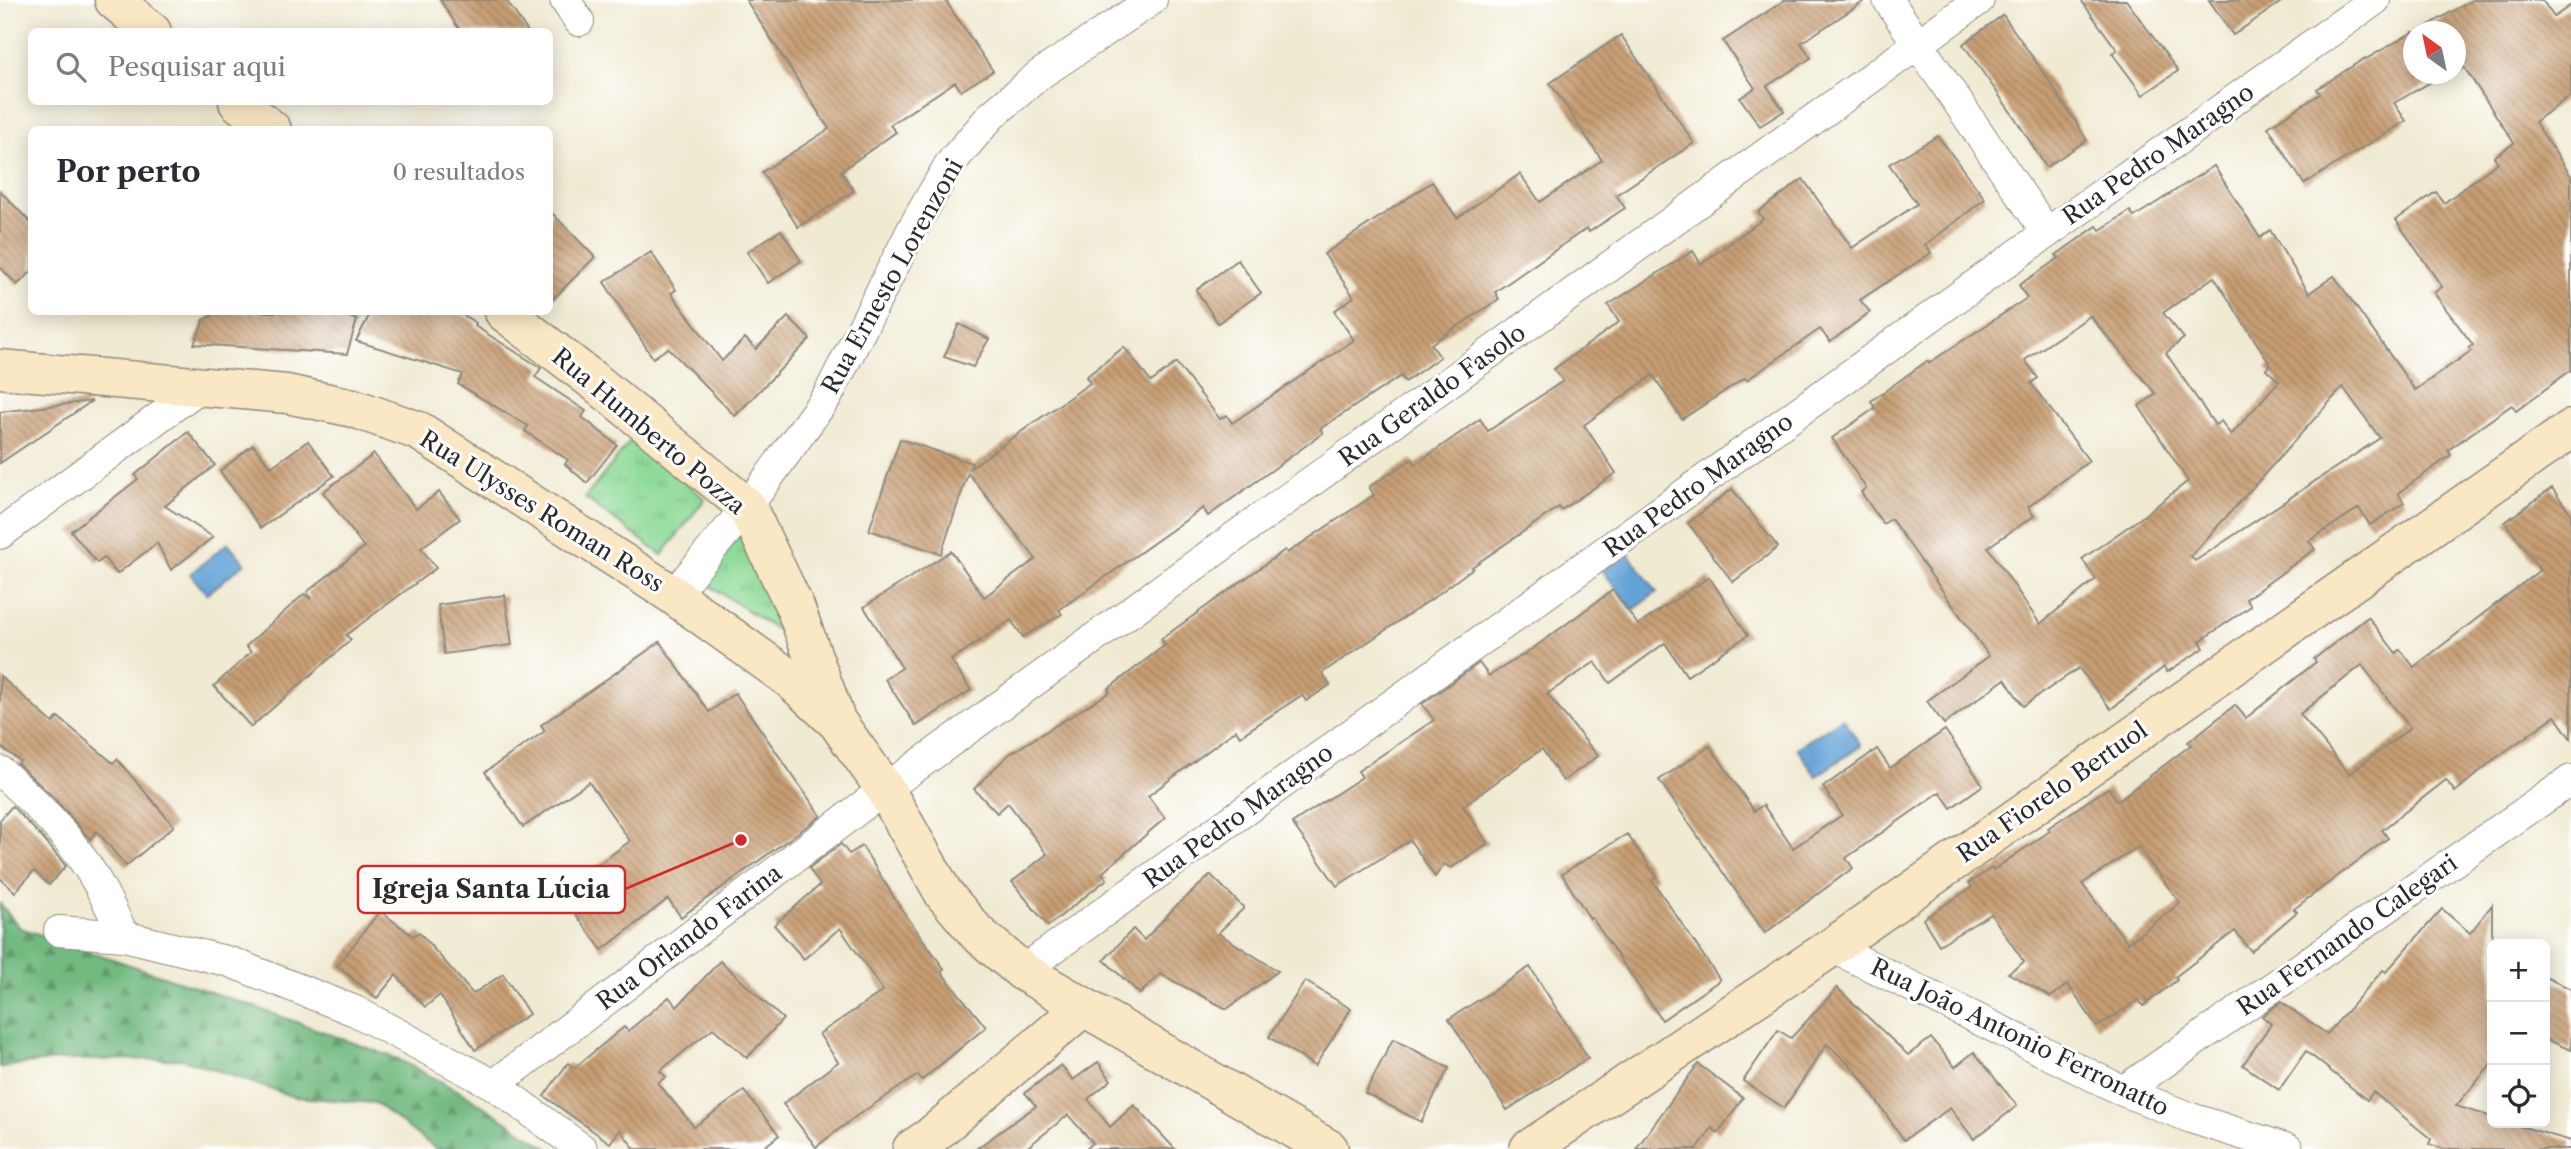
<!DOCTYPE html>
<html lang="pt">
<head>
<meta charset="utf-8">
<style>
	body { margin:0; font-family:"Libre Caslon Text",serif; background:#f7f7f7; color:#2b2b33 }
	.controls { position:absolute; right:21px; bottom:21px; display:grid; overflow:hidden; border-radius:10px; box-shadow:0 4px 18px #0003 }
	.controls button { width:63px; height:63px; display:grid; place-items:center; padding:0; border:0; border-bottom:2px solid #e1e1e2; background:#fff; color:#2b2b33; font:35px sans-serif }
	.compass { position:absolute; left:2403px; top:21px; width:63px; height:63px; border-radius:50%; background:#fff; box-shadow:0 4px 18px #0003; rotate:327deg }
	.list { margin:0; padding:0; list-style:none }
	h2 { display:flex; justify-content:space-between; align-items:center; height:91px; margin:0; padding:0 28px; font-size:30px }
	h2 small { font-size:23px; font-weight:400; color:#7c7c81 }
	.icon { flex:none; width:38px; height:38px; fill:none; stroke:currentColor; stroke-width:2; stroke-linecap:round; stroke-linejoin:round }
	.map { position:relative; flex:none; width:2571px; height:1149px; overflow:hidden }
	.search { position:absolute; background:#fff; box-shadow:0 4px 18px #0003; left:28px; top:28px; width:525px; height:77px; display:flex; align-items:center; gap:18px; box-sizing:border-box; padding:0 24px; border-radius:10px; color:#7c7c81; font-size:26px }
	.panel { position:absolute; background:#fff; box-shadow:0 4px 18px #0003; left:28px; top:126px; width:525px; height:189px; border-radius:10px }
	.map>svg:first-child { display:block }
	.forest { fill:url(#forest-firs); stroke:#4e7256; stroke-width:2 }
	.park { fill:url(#park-tufts); stroke:#5c8262; stroke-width:2 }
	.water { fill:#65a3d7; stroke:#486781; stroke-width:2 }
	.building { fill:url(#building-back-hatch); fill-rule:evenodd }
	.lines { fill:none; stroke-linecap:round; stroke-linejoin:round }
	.street-casing { stroke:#8e8a7e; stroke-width:32 }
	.secondary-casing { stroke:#8e8a7e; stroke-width:41 }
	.street { stroke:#fff; stroke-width:30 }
	.secondary { stroke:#fae7c3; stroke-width:38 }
	.labels { text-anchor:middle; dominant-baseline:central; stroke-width:6; stroke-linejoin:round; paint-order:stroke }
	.street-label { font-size:24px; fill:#2b2b2b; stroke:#fff }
	.leader { fill:none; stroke:#d62828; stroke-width:2.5 }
	.callout-dot { fill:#d62828; stroke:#fff; stroke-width:2.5 }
	.callout { fill:#fff; stroke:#d62828; stroke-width:2.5 }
	.callout-label { font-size:26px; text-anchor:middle; font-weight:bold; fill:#2b2b2b }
</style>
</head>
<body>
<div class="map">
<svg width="2571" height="1149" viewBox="0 0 2571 1149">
	<defs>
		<pattern id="forest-firs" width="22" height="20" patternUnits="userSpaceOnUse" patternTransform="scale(1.75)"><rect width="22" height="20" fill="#72ba80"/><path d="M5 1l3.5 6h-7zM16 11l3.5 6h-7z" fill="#5e9769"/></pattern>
		<pattern id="park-tufts" width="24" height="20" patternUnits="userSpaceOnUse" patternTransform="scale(1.75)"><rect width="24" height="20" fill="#8eda98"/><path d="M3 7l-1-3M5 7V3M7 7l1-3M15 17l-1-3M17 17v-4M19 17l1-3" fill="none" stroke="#7bbb83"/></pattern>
		<pattern id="building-back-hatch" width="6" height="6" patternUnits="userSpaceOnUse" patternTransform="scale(1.75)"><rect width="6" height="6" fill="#c79e73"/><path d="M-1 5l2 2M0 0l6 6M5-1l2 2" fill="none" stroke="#a2815f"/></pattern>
	</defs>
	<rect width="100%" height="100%" fill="#fff"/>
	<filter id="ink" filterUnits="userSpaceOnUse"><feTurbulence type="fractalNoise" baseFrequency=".0143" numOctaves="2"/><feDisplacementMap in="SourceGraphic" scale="14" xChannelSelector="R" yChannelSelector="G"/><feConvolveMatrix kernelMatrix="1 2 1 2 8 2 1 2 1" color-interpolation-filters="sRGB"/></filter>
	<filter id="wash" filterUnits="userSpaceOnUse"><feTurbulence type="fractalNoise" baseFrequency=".00686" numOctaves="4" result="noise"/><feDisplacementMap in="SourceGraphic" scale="28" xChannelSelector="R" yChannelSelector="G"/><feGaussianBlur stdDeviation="1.57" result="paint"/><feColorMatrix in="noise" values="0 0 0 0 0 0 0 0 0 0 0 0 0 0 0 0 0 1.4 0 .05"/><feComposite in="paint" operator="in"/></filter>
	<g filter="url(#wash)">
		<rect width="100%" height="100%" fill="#f0ead2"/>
		<!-- forest -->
		<polygon class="forest" points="0,904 20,928 252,1006 398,1059 468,1096 549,1149 436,1149 375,1103 294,1097 183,1059 57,1060 0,1067"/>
		<!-- park -->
		<g class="park">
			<polygon points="632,439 705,499 662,555 585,498"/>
			<polygon points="740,534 783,634 703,581"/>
		</g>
		<!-- water -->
		<g class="water">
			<polygon points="228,543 245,563 207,594 190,574"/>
			<polygon points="1627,552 1657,592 1633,610 1603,571"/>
			<polygon points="1843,718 1861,746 1816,776 1797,748"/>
		</g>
		<g id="blocks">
			<!-- building -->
			<g class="building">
				<polygon points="440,0 506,0 528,32 461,32"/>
				<polygon points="746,0 945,0 993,71 961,91 955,82 890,125 896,132 841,171 854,191 798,227 762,172 829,129"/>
				<polygon points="1785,0 1866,0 1801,43 1811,58 1767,86 1784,111 1760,126 1740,98 1755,88 1723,41"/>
				<polygon points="2081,0 2126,0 2178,71 2143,95 2112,53 2117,50"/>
				<polygon points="2209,0 2284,0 2233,35"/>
				<path d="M2472,0H2542L2554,17L2571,5V95L2535,122L2571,176V370L2516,411L2512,405L2448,450L2451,455L2398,493L2404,503L2370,525L2359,508L2309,541L2315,549L2246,599L2251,606L2200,641L2204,648L2167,672L2164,667L2111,709L2079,668L2023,706L2005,679L1944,724L1927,701L1989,656L1891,519L1883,524L1861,492L1866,488L1832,438L1875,408L1871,401L1927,361L1929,363L2027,298L2019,285L2059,258L2056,255L2097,226L2100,230L2130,211L2134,217L2214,166L2260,238L2270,230L2309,293L2334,276L2415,390L2471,351L2469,348L2473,345L2434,293L2442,287L2396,220L2436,192L2444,203L2498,162L2494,157L2514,143L2464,67L2460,70L2458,66L2455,67V32H2417ZM2214,277L2271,365L2266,369L2279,381L2231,435L2221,421L2215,425L2166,353L2184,338L2163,313ZM2090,316L2156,394L2139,406L2188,481L2142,517L2082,559L2096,579L2040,624L1988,547L2034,516L2028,507L2089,461L2031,383L2038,378L2025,360ZM2343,387L2380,438L2195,561L2191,556Z"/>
				<polygon points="2003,15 2048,79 2087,140 2046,167 2015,118 1963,44"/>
				<polygon points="2413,32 2413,74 2445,74 2394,103 2406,121 2304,184 2268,127 2320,94 2317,89 2365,58 2366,59"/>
				<polygon points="1621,35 1694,143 1616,195 1625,208 1589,232 1587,228 1495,292 1499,299 1431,344 1440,357 1405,382 1401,376 1320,429 1323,433 1268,473 1208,516 1203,508 1059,610 1062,614 1023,637 1011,620 951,660 971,690 916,726 885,679 902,668 864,607 951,551 984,597 1036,559 968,473 941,554 869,530 900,439 972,463 970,468 1090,383 1086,377 1124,347 1151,382 1176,363 1220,419 1227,415 1232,423 1354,340 1334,311 1354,297 1324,254 1432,182 1457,218 1520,174 1540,202 1602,160 1550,83"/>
				<polygon points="1938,136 1985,199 1925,245 1931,253 1860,300 1870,312 1830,342 1820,329 1747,380 1745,378 1682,419 1653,375 1584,425 1616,473 1561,510 1559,507 1472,567 1473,568 1433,598 1322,673 1330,685 1306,701 1302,695 1240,736 1236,730 1148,796 1165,818 1102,873 1107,879 1048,926 1012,882 1047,854 1008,803 997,813 974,789 1008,755 1110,692 1108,689 1165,645 1161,639 1285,550 1287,553 1374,495 1369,487 1412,459 1416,464 1480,419 1488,431 1563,381 1554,369 1619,322 1608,305 1693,251 1701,264 1763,219 1758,212 1803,179 1852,248 1917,204 1889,164"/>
				<polygon points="0,191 32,224 32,271 17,285 0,267"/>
				<polygon points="550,211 595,257 550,302"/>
				<polygon points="781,230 801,261 768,283 747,252"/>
				<polygon points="651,252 676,290 671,293 722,361 745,338 756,349 788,317 810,339 735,416 668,348 653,358 604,282"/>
				<polygon points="1238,260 1261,293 1218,323 1196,290"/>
				<polygon points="217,312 339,312 357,320 347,354 194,344 204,320"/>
				<polygon points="371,312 458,312 476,323 475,326 541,368 535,377 586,411 582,417 617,445 587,483 565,464 568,460 525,431 528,426 458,384 463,374 356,341"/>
				<polygon points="959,324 989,339 973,367 944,357"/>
				<polygon points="92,401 0,463 0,412"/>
				<polygon points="188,432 215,465 165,506 213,537 171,570 157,543 117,574 104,558 97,563 71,531 138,479 135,475"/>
				<polygon points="308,441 334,476 261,528 220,471 253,445 271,467"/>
				<polygon points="374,454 416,509 439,492 460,519 421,548 436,568 346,635 351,640 251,727 214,686 251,652 246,646 304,594 311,599 307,592 364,547 323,492"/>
				<path d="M2552,488L2571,514V739L2555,716L2493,760L2455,792L2446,780L2382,830L2388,838L2294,909L2297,912L2251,951L2235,931L2175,977L2177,980L2143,1006L2139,1000L2097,1027L2068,984L2051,997L2008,973L2024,962L1991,914L1939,945L1923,919L1972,887L1969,883L1992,868L1993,870L2050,831L2048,828L2108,788L2117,801L2191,745L2188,742L2235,705L2246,718L2316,662L2314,659L2368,617L2396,653L2400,649L2414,667L2540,570L2505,522ZM2362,665L2410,728L2349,774L2300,714ZM2138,847L2180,903L2128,943L2082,884Z"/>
				<polygon points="1732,489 1778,547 1733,582 1688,523"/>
				<polygon points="1709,577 1748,635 1687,676 1665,643 1610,683 1595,662 1547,694 1598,756 1563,781 1542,749 1463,806 1488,843 1451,868 1444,864 1435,877 1410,840 1337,886 1292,823 1362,777 1358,771 1434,720 1422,704 1479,663 1489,676 1535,647 1613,590 1638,625"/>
				<polygon points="505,595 512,645 444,654 438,605"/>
				<polygon points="660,642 709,712 735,693 821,816 681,917 668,899 602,950 560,893 630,841 589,782 523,827 485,772 545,731 541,725"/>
				<polygon points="0,676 53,723 58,717 113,763 117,759 174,826 126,866 97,831 90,839 53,797 18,764 20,761 0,746"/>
				<polygon points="1945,730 1983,785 1951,808 1940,792 1846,858 1853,868 1765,933 1659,780 1710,746 1754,811 1763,805 1793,848 1842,815 1823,787 1877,749 1890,768"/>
				<polygon points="12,806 40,835 66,866 49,885 34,871 15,892 0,878 0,820"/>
				<polygon points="1627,834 1657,877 1652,880 1720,980 1662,1020 1592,918 1590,919 1562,874"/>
				<polygon points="841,844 849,854 862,846 900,907 944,969 941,972 986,1027 922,1080 918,1075 855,1117 816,1147 783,1104 838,1062 819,1034 883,991 840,928 804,959 774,925 820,885 809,868"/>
				<polygon points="1211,875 1244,908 1218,933 1278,971 1227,1009 1160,974 1140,994 1104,960 1133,929 1144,940 1173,909"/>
				<polygon points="2492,905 2492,1064 2456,1106 2492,1117 2492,1123 2510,1123 2571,1141 2571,1149 2444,1149 2429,1144 2431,1139 2373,1092 2367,1100 2306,1051 2279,1090 2243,1065 2271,1024 2262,1016 2281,1002 2327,1034 2383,970 2386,972 2442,909 2470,933"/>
				<polygon points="380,911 413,936 419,932 473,994 503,974 529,1014 475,1050 440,995 425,1007 396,975 377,998 337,966"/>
				<polygon points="720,961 783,1019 747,1058 713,1028 660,1071 666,1077 658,1083 694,1127 744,1091 779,1135 762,1149 635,1149 620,1130 610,1143 544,1096 568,1063 574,1068 624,1027 628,1031 669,997 677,1007"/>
				<polygon points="1530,967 1588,1058 1507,1110 1449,1019"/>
				<polygon points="2545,977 2571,989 2571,1050 2545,1039"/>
				<polygon points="1305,981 1351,1009 1315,1066 1269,1037"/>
				<polygon points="1837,988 1908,1055 1931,1038 1955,1067 1974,1052 2017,1106 1974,1139 1950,1108 1904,1140 1855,1070 1827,1044 1784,1108 1743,1081 1778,1030 1791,1038"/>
				<polygon points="1393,1039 1449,1068 1421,1122 1365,1093"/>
				<polygon points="1098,1062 1111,1080 1088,1099 1110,1127 1134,1105 1175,1149 1086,1149 1093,1143 1068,1115 1025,1149 976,1149 1036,1106 1025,1093 1061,1065 1073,1080"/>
				<polygon points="1698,1064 1743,1098 1718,1133 1712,1128 1697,1149 1636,1149"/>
			</g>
		</g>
	</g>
	<g filter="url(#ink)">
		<use href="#blocks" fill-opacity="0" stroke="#8e8a7e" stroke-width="2"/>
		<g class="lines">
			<defs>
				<g id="street">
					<polyline points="565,0 579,21"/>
					<polyline points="1888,0 2047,233"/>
					<polyline points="0,534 203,385"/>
					<polyline points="673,595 747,507 828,395 914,226 949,165 991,116 1039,75 1152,0"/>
					<path d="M0,771C37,804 73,839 97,882C107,899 115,918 124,936"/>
					<polyline points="59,931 124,936 230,962 355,1011 494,1085 582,1149"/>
					<polyline points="1832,947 2123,1091 2191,1118 2288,1149"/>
					<polyline points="1022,971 2047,233 2375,0"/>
					<polyline points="494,1085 885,789 1979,0"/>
					<polyline points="2123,1091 2571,780"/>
				</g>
				<g id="secondary">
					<polyline points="114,0 152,32"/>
					<polyline points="238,102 272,130"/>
					<polyline points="504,312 599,385 747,507 795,607 835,717"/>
					<polyline points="0,369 287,394 353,408 419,431 673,595 790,679 837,722 885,789 944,894 977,933 1022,971 1329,1149"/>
					<polyline points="912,1149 930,1137 1082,1008"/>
					<polyline points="1529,1149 1832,947 2571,429"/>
				</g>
			</defs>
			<!-- street casing -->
			<use href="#street" class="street-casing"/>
			<!-- secondary casing -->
			<use href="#secondary" class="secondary-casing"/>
			<!-- street -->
			<use href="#street" class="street"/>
			<!-- secondary -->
			<use href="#secondary" class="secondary"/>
		</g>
	</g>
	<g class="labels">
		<!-- street labels -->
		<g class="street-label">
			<text transform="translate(2158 154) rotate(-35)">Rua Pedro Maragno</text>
			<text transform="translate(892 276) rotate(-61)">Rua Ernesto Lorenzoni</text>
			<text transform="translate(1432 395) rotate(-36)">Rua Geraldo Fasolo</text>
			<text transform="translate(649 431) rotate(40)">Rua Humberto Pozza</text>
			<text transform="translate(1698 485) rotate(-36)">Rua Pedro Maragno</text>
			<text transform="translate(542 511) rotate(32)">Rua Ulysses Roman Ross</text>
			<text transform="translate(2052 792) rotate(-35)">Rua Fiorelo Bertuol</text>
			<text transform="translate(1238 816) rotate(-36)">Rua Pedro Maragno</text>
			<text transform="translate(2347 935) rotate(-35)">Rua Fernando Calegari</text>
			<text transform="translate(689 937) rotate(-37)">Rua Orlando Farina</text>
			<text transform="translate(2020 1037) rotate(26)">Rua João Antonio Ferronatto</text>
		</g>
	</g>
	<!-- callouts -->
	<path class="leader" d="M741 840L625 889"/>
	<circle class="callout-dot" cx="741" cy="840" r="7"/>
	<rect class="callout" x="358" y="866" width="267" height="47" rx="7"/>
	<g class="callout-label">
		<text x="491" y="898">Igreja Santa Lúcia</text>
	</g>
</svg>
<div class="controls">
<button>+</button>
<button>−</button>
<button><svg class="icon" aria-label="locate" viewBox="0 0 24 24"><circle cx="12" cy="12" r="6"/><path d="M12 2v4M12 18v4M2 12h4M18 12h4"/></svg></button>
</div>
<svg class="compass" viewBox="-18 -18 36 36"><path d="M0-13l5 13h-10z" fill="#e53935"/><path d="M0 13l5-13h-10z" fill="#7c7c81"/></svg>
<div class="search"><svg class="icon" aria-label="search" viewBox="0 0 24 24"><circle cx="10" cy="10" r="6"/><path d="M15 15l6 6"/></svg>Pesquisar aqui</div>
<section class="panel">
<h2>Por perto<small>0 resultados</small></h2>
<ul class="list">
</ul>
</section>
</div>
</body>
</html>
